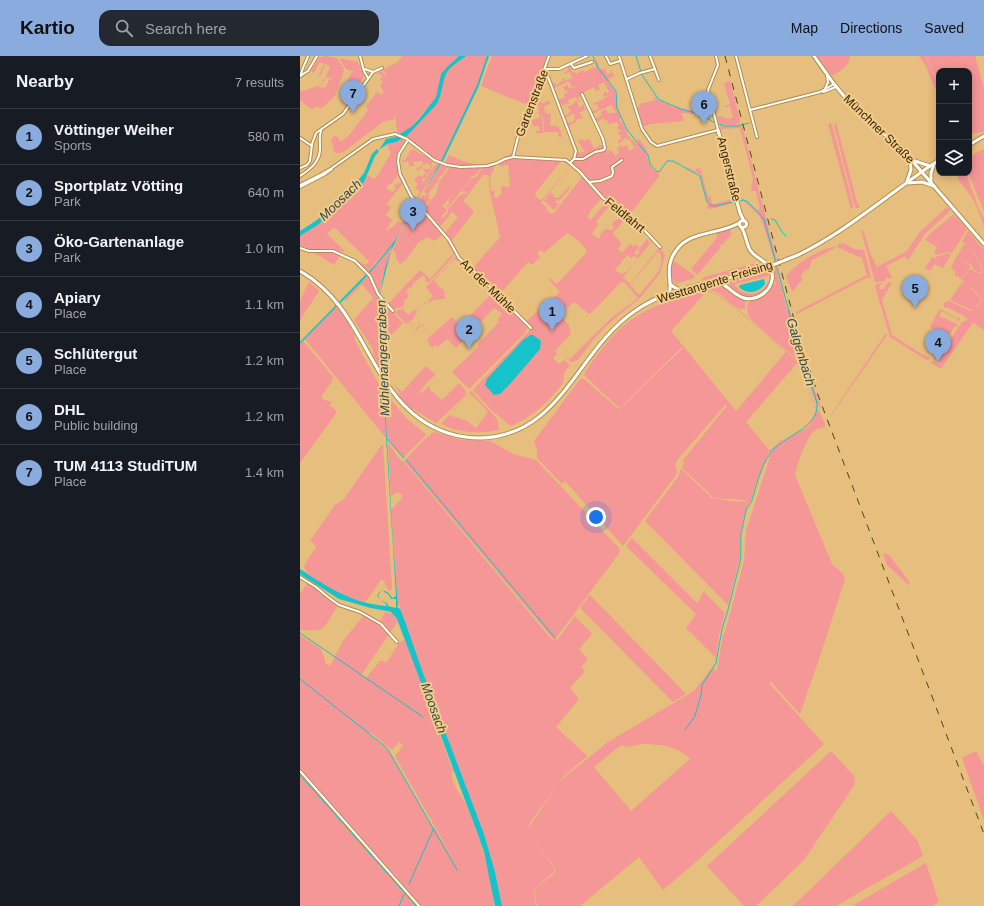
<!DOCTYPE html>
<html lang="en">
<head>
<meta charset="utf-8">
<style>
	body { margin:0; font-family:Arial,sans-serif; background:#242831; color:#f1f3f6 }
	.controls { position:absolute; right:12px; top:12px; display:grid; overflow:hidden; border-radius:8px; box-shadow:0 2px 10px #0003 }
	.controls button { width:36px; height:36px; display:grid; place-items:center; padding:0; border:0; border-bottom:1px solid #363941; background:#171b24; color:#f1f3f6; font:20px sans-serif }
	.you { position:absolute; left:296px; top:461px; width:14px; height:14px; margin:-10px; border:3px solid #fff; border-radius:50%; background:#1a73e8; box-shadow:0 0 0 6px #1a73e833 }
	.badge { display:grid; place-items:center; width:26px; height:26px; border-radius:50%; background:#89abdd; color:#111; font-size:13px; font-weight:700 }
	.pin { position:absolute; translate:-50% -33px; filter:drop-shadow(0 1px 2px #0008) }
	.pin::after { content:''; position:absolute; top:21px; width:14px; height:12px; background:inherit; clip-path:polygon(0 0,100% 0,50% 100%) }
	.list { margin:0; padding:0; list-style:none }
	h2 { display:flex; justify-content:space-between; align-items:center; height:52px; margin:0; padding:0 16px; font-size:17px }
	h2 small { font-size:13px; font-weight:400; color:#9ea1a6 }
	.list li { display:grid; grid-template-columns:26px 1fr auto; gap:12px; align-items:center; box-sizing:border-box; height:56px; padding:0 16px; border-top:1px solid #363941 }
	.list b { display:block; font-size:15px; white-space:nowrap }
	.list p { margin:0; font-size:13px; white-space:nowrap; color:#9ea1a6 }
	.list em { font-size:13px; font-style:normal; color:#9ea1a6 }
	.icon { flex:none; width:22px; height:22px; fill:none; stroke:currentColor; stroke-width:2; stroke-linecap:round; stroke-linejoin:round }
	.map { position:relative; flex:none; width:684px; height:850px; overflow:hidden }
	header { display:flex; align-items:center; gap:24px; box-sizing:border-box; height:56px; padding:0 20px; background:#89abdd; color:#111 }
	header strong { font-size:19px }
	nav { display:flex; gap:22px; margin-inline-start:auto; font-size:14px }
	.search { width:280px; height:36px; background:#242831; display:flex; align-items:center; gap:10px; box-sizing:border-box; padding:0 14px; border-radius:12px; color:#9ea1a6; font-size:15px }
	main { display:flex }
	aside { flex:1; background:#171b24 }
	.map>svg:first-child { display:block }
	.green { fill:#f59697; fill-rule:evenodd }
	.water { fill:#16c3ca; fill-rule:evenodd }
	.lines { fill:none; stroke-linecap:round; stroke-linejoin:round }
	.stream { stroke:#16c3ca; stroke-width:1 }
	.street-casing { stroke:#b28d4c; stroke-width:4 }
	.secondary-casing { stroke:#b28d4c; stroke-width:5 }
	.street { stroke:#fff; stroke-width:2 }
	.secondary { stroke:#fff; stroke-width:3 }
	.rail { stroke:#54411e; stroke-width:1; stroke-dasharray:7 7; stroke-linecap:butt }
	.secondary-bridge-casing { stroke:#b28d4c; stroke-width:5; stroke-linecap:butt }
	.secondary-bridge { stroke:#fff; stroke-width:3 }
	.labels { text-anchor:middle; dominant-baseline:central; stroke-width:4; stroke-linejoin:round; paint-order:stroke }
	.street-label { font-size:12px; fill:#36270b; stroke:#f3cb8a }
	.water-label { font-size:13px; font-style:italic; fill:#2e4d4e; stroke:#f3cb8a }
</style>
</head>
<body>
<header>
<strong>Kartio</strong>
<div class="search"><svg class="icon" aria-label="search" viewBox="0 0 24 24"><circle cx="10" cy="10" r="6"/><path d="M15 15l6 6"/></svg>Search here</div>
<nav><a>Map</a><a>Directions</a><a>Saved</a></nav>
</header>
<main>
<aside>
<h2>Nearby<small>7 results</small></h2>
<ul class="list">
<li><span class="badge">1</span><div><b>Vöttinger Weiher</b><p>Sports</p></div><em>580 m</em></li>
<li><span class="badge">2</span><div><b>Sportplatz Vötting</b><p>Park</p></div><em>640 m</em></li>
<li><span class="badge">3</span><div><b>Öko-Gartenanlage</b><p>Park</p></div><em>1.0 km</em></li>
<li><span class="badge">4</span><div><b>Apiary</b><p>Place</p></div><em>1.1 km</em></li>
<li><span class="badge">5</span><div><b>Schlütergut</b><p>Place</p></div><em>1.2 km</em></li>
<li><span class="badge">6</span><div><b>DHL</b><p>Public building</p></div><em>1.2 km</em></li>
<li><span class="badge">7</span><div><b>TUM 4113 StudiTUM</b><p>Place</p></div><em>1.4 km</em></li>
</ul>
</aside>
<div class="map">
<svg width="684" height="850" viewBox="0 0 684 850">
	<rect width="100%" height="100%" fill="#e6be7d"/>
	<!-- green -->
	<g class="green">
		<polygon points="25,0 37,2 44,13 42,15 44,15 35,40 21,53 18,50 11,53 0,44 0,36 21,29 23,22 25,24 23,25 22,29 17,32 26,31 29,24 37,19 30,22 24,21 26,20 30,10 25,8 21,18 22,19 19,19 19,17 20,17 24,7 19,7 14,17 11,15 19,2"/>
		<polygon points="102,0 159,0 147,11 141,18 136,41 111,71 100,79 97,77 95,58 94,63 83,66 42,97 35,97 33,93 33,89 31,85 34,80 39,82 39,84 41,85 48,81 68,54 66,50 77,36 80,38 84,37 80,29 83,26 80,23 83,21 79,18 77,18 81,15 86,20 86,17 82,14 98,6"/>
		<polygon points="166,0 187,0 177,29 141,105 135,104 106,81 140,43 143,25 147,15"/>
		<path d="M192,0H247L231,44L218,72L213,97L211,100L196,107L187,109L160,110L146,108L145,107L149,99C164,106 177,112 195,106C201,104 205,100 211,98L213,95L219,67L228,49L181,30Z"/>
		<path d="M517,0H550C550,10 540,15 532,20Z"/>
		<path d="M619,0H625C632,13 639,26 639,41L625,9Z"/>
		<polygon points="626,0 675,0 684,32 684,76 669,78 669,15 639,15 639,27"/>
		<polygon points="39,2 58,6 61,13 52,15 46,13"/>
		<polygon points="296,3 300,13 305,13 307,18 311,17 311,13 314,21 308,22 310,25 307,25 315,35 317,52 321,62 319,64 323,68 328,80 331,82 328,84 326,81 319,88 318,85 321,83 320,78 317,77 322,74 319,74 317,71 319,70 317,66 309,68 307,66 308,64 305,65 304,62 297,66 295,63 301,60 301,56 306,53 308,57 314,57 317,55 315,55 311,49 292,58 290,53 292,52 293,55 299,53 297,48 294,49 293,48 312,38 303,41 304,36 305,35 307,38 309,35 306,31 308,29 306,30 304,28 306,27 305,26 298,29 300,33 296,35 294,31 280,38 281,40 277,43 275,41 268,44 269,47 263,49 260,49 258,44 265,41 264,38 268,36 267,34 265,35 263,31 268,29 268,32 271,31 272,33 276,30 272,31 269,25 254,32 252,28 255,26 256,29 260,27 259,26 263,25 262,23 264,22 265,25 272,22 274,23 269,16 264,18 264,17 269,14 267,11 269,10 273,17 275,16 276,18 283,14 284,16 294,11 296,13"/>
		<path d="M56,14H62L64,20L48,50L43,46L41,40L43,41C47,31 46,18 56,14Z"/>
		<path d="M430,25L440,64L439,67C434,71 425,69 419,67L417,61L418,60L429,63L433,61L430,50L424,51V50L430,48L424,27Z"/>
		<path d="M354,40C360,45 368,48 375,52L377,49V51L396,55V60L395,58L381,57L384,65L352,68L343,70L337,52L340,50L339,48L355,44Z"/>
		<polygon points="283,42 277,46 279,51 282,50 284,48 284,52 287,53 278,57 279,58 280,57 283,63 277,63 276,66 268,70 267,68 275,64 274,59 276,58 272,58 265,62 265,60 271,56 267,49 270,50 274,48 274,46"/>
		<polygon points="236,43 239,43 239,46 244,47 248,45 250,46 250,48 244,50 245,57 251,58 250,69 252,70 256,69 256,71 259,71 260,75 263,75 261,76 262,81 259,81 258,76 244,76 243,59 242,59 243,77 236,77 236,75 240,75 239,70 233,70 232,65 234,63 240,62 239,57 234,57 239,56 238,51 242,51 242,50 232,51"/>
		<polygon points="536,67 557,146 560,152 556,152 553,144 535,73 534,69"/>
		<polygon points="528,68 531,67 532,69 553,149 553,151 550,154 550,149"/>
		<polygon points="420,69 427,71 442,70 477,205 475,206 462,165 457,157 440,142 442,142 457,154 460,153 456,135 451,135 453,122 440,72 423,73 421,74"/>
		<polygon points="103,83 104,84 104,85 96,99 97,100 97,106 99,118 91,128 89,128 86,132 93,136 96,132 94,130 96,128 101,126 98,121 100,120 103,127 86,149 89,149 91,152 86,159 92,164 86,175 87,175 91,171 92,172 98,165 101,167 105,163 103,162 105,159 107,160 107,158 112,150 110,146 112,144 115,148 96,183 68,215 57,205 66,209 69,206 68,204 34,171 27,178 44,194 43,196 25,193 10,193 0,189 0,180 24,164 64,126 67,119 74,123 78,119 91,97 87,88 96,86"/>
		<path d="M281,83L285,85L289,83L294,92L298,91L300,88L301,90L303,89L304,91L303,93L307,94L309,98L308,95L311,94L315,100L319,97L317,92L321,89L323,91L326,89L330,95L338,89L334,91L330,84L332,83L338,89L340,88L337,85L339,83L345,91L347,90L345,93L347,94C347,108 350,111 360,119L328,161L302,140L272,108L277,95H278L279,97L285,96L278,85Z"/>
		<polygon points="113,91 116,95 133,105 131,109 133,110 128,118 124,115 124,113 130,113 131,109 125,107 125,109 123,108 122,114 120,112 118,115 116,112 121,111 123,107 121,105 111,106 114,107 114,110 110,110 108,105 102,106 103,103 105,104 111,94 113,94 114,93"/>
		<polygon points="684,93 684,155 668,117 669,117 669,101"/>
		<path d="M212,102L265,105L271,109L241,147L247,151V155L251,158L254,157L282,121L302,142L291,154L287,162L291,164L306,146L310,149L296,166L298,168L292,178L299,183L301,178L305,173L312,174L314,172L312,168L314,165L323,161L324,164L313,177L321,187L320,191L317,192L322,197L330,188L334,191L336,188L339,191L333,199L335,198L337,199L340,196L338,194L347,183L349,185L348,189L352,184L364,197L365,200L360,217L341,241L307,269L293,284L278,304L271,306L257,293L255,295L257,298L253,302L259,308L264,304L270,309L264,317L263,327C249,345 233,361 211,370L191,354L173,334L230,274L231,271L175,214L158,200L151,184L145,177L158,161L152,156L140,171L137,167L138,166H136L124,153L131,144L128,146L127,145L125,150L124,149V151L122,149L124,147L120,144L123,139L125,140L127,138L124,136L141,109L148,111L141,120H140L138,123L139,124L128,138L129,139L128,141L131,144L136,138L139,126L150,111L181,112L174,120H172L171,121L172,122L148,151H145L150,147L148,145L156,135L142,150L147,154L141,161L143,162L148,156V153L160,139L161,140L164,137L166,138L168,136L162,135L174,121L176,122L182,112L195,110L190,122L191,135H195L194,141L198,142L199,139H201L202,130L210,131L208,109L200,110L199,108L205,104ZM261,105H262L270,110L242,144H240L235,140L236,136ZM183,119H188L189,121L190,137L200,181L173,212C162,206 155,196 152,184L174,156L164,145V144ZM267,177L279,185L287,194L286,197L257,228L249,222H248C251,227 256,231 260,236L226,265L199,239L228,206L232,209L240,201L237,197L241,194L244,197ZM352,185L359,192L330,228L323,221ZM358,195L361,199V207L359,215L339,239L330,229ZM327,199L331,202L333,200L338,202L326,216L321,218L315,214ZM321,226L325,227L338,242L310,263L271,302L269,303L257,293L271,278L269,269L259,259L274,246L289,258L291,257Z"/>
		<polygon points="137,107 139,108 116,145 113,142 114,140 117,142 120,135 115,132 118,128 114,124 118,119 122,121 125,117 127,119 125,123 123,122 122,124 123,126 120,131"/>
		<polygon points="387,111 396,115 396,113 400,112 408,140 410,140 412,147 414,148 433,143 431,137 433,137 434,146 416,152 408,153 407,151 409,148 407,146 400,118 387,112"/>
		<polygon points="658,117 666,117 679,154 684,162 684,169 673,143 658,123"/>
		<polygon points="269,131 270,132 259,145 257,144 255,145 257,148 260,147 254,154 244,145 251,136 254,140 254,143 255,141 258,142"/>
		<polygon points="117,148 143,177 135,185 127,181 118,187 107,202 107,203 100,208 96,202 96,197 93,193 108,162"/>
		<polygon points="647,151 650,154 649,156 625,178 608,204 606,201 604,201 586,210 592,222 586,222 585,225 575,226 561,174 563,174 571,199 577,211 607,195 619,177"/>
		<polygon points="654,158 667,173 652,197 648,196 637,199 634,196 637,191 625,184 632,176"/>
		<polygon points="429,173 432,178 422,189 418,188 421,191 397,219 391,213 416,183 418,176"/>
		<polygon points="668,175 684,194 684,274 674,267 672,268 641,313 630,306 631,305 641,309 642,307 635,303 633,304 634,302 641,298 662,266 668,264 664,260 647,251 644,252 644,246 649,245 671,255 678,250 683,243 662,223 670,213 680,218 683,215 675,197 662,185"/>
		<polygon points="149,185 154,196 153,201 128,227 125,224 126,222 123,219 113,228 111,232 109,231 106,236 109,240 103,246 105,248 102,251 93,253 88,248 120,214 130,223 152,199 153,196 147,186"/>
		<polygon points="94,187 85,212 79,238 69,217"/>
		<path d="M540,187L545,188L554,193L564,194L571,221L570,223L568,221L497,258L496,256L567,219L562,202L537,191L512,204L509,213L505,214L501,219L502,224L493,235H492L486,220C494,209 523,190 537,191Z"/>
		<polygon points="664,188 674,196 682,215 680,217 672,212 673,211 672,209 659,202 671,210 661,223 654,218 656,216 651,212 656,201 659,202 657,201"/>
		<polygon points="25,195 40,199 34,209 20,200 11,196"/>
		<polygon points="648,197 651,198 643,212 635,208 630,215 625,212 632,201 634,202 634,204 636,201"/>
		<path d="M156,201L173,215L190,234L228,270L224,278L169,333L153,317V315L178,291V288L199,266L197,264L202,258L194,252L156,292L147,283L138,291L135,289L132,292L128,287L129,286L127,284L132,279L122,269L116,274L109,267L112,265L111,264L106,268L95,256L97,254L104,253V255L109,259L114,254L117,255L125,246L127,247L133,240L126,231ZM155,203L170,214L192,237L163,267L158,268L152,261L133,278H131L122,268L115,273L110,267C115,262 117,252 124,248C128,246 130,247 133,244L143,243L145,242L144,234L139,231L134,224Z"/>
		<path d="M374,205L394,219V222L376,228C370,223 370,212 374,205Z"/>
		<polygon points="460,206 465,209 412,223 401,225 404,221"/>
		<path d="M476,210L487,254H490L504,303L521,352L516,347L502,308L451,263C448,260 445,249 450,245C452,244 455,244 457,244C465,241 471,236 473,228L476,229C474,225 475,217 473,212Z"/>
		<path d="M469,213L470,217L468,220L435,228V230C446,241 461,241 468,225H470C464,246 430,245 430,226L434,223Z"/>
		<polygon points="68,219 71,223 76,237 79,242 78,262 82,305 82,298 84,302 84,299 81,296 79,256 80,242 103,267 85,285 91,322 86,316 84,318 74,301 73,293 54,264 73,242 62,228 46,245 44,243"/>
		<polygon points="663,225 668,228 670,232 682,243 676,251 672,254 650,244"/>
		<polygon points="9,226 19,235 0,264 0,245"/>
		<polygon points="589,226 592,227 582,244 592,279 620,297 631,302 628,305 590,281 575,230 576,228 583,227 579,231 580,233 584,233 585,230"/>
		<path d="M421,228L426,231L433,239L445,245V253C435,255 424,238 414,235C410,233 407,234 403,234L402,231Z"/>
		<path d="M409,235C426,238 479,289 495,303L502,313L513,347L517,351C510,378 491,373 476,391L487,383L508,371L514,362L518,353L525,368V371C521,372 516,373 513,376C505,385 497,408 495,419L532,508L543,518L545,523L524,588L500,658L471,626L469,627L524,688L398,804L363,834L339,801L280,850H237L235,836V833L255,817L256,813L229,777L254,812L255,815L234,833V835L236,850H202L195,816L184,778L123,617L106,568L100,555V550L98,548L91,454L102,442V439L98,436L91,440L88,387L100,404L104,406L113,417L251,583L254,584L258,583L275,560L292,578L279,593L288,603L281,611L285,615L270,632L279,643L256,671L287,700L264,720L229,768V776V771L259,727L266,720L308,686L394,635L412,612L417,615L423,579L425,576L444,505L446,475L470,401V399L475,393L469,397L467,402L457,424L451,444L445,456L440,480V500L428,549L345,465L378,421L381,413L407,437L411,442L430,445L448,446C439,441 423,445 412,441L408,436L382,412L384,408L383,404L427,350L425,349L378,403L375,408L377,416L376,419L323,490L265,425L262,428L237,402V394L234,385L281,322L284,323L317,352L320,353L382,293V291L320,352L318,351L284,319C288,310 295,302 301,294C331,255 363,244 409,235ZM410,236C425,239 472,284 486,296L436,355L371,275L405,237ZM497,307L504,320L516,353L514,361L507,370L480,385L470,394H469L446,366ZM341,688C360,688 376,689 390,703L331,755L294,711L321,689L329,691Z"/>
		<polygon points="38,250 54,273 55,285 83,336 80,337 80,341 81,338 83,338 86,382 5,283"/>
		<polygon points="641,253 658,263 659,261 660,263 658,266 657,263 642,255 639,260 657,268 657,271 655,270 647,283 630,271 638,256"/>
		<polygon points="586,277 587,279 531,360 531,359"/>
		<polygon points="3,285 33,321 32,325 21,341 24,344 32,346 30,349 37,356 0,407 0,288"/>
		<path d="M126,310L136,319C131,321 124,330 120,335L121,338L129,330L130,334L142,344L159,327L166,335L165,340L136,367L108,350L99,341L100,337L94,328L102,336Z"/>
		<polygon points="84,335 106,362 126,378 124,381 103,402 87,382"/>
		<path d="M171,335L198,364L199,374C180,378 159,377 141,368ZM169,337L178,345L188,356L176,372L167,365L149,359Z"/>
		<polygon points="134,376 161,384 190,385 213,398 236,404 319,492 320,496 255,583 253,583 251,580 105,406 105,404 125,383"/>
		<path d="M83,389L92,531L91,534L89,535L83,524H81L65,546C49,542 21,531 9,519C7,517 6,514 4,511L7,505L16,492L15,488L10,485L35,449L44,443L81,390Z"/>
		<polygon points="332,482 398,548 403,535 425,557 419,579 416,602 386,572 396,558 326,490"/>
		<polygon points="583,497 589,499 608,524 610,530 587,509"/>
		<polygon points="8,526 38,549 25,570 19,574 0,574 0,538"/>
		<polygon points="290,539 386,638 373,646 280,552"/>
		<path d="M85,556L92,558L98,565L61,619L66,622L81,604L86,607L99,587L105,584L151,710L154,714L151,718C153,732 163,740 168,753C178,777 185,801 191,826C193,835 193,842 194,850H121L0,714V579L21,593L26,608L30,610L43,585L64,559L79,568ZM70,676L92,694L99,686L103,690L95,700L161,817L135,773L134,774L90,697L86,692L69,678Z"/>
		<polygon points="531,695 554,720 555,728 504,804 456,850 444,850 407,810"/>
		<polygon points="676,695 684,710 684,764 662,702"/>
		<polygon points="0,719 115,850 0,850"/>
		<polygon points="591,755 617,784 623,800 536,850 493,850"/>
		<polygon points="626,807 639,846 632,850 552,850"/>
	</g>
	<!-- water -->
	<g class="water">
		<path d="M159,0H166C161,4 150,11 147,16C141,27 143,39 136,49L106,81L96,86L87,88L79,94L86,83L95,81L111,71L119,63L136,41L141,18L147,11Z"/>
		<path d="M187,0H189L178,32L144,103L107,162L91,195L80,238L79,256L81,296C88,304 86,307 83,315L93,486L98,550L97,551L100,553L106,568L123,617L184,778L195,816L202,850H195L184,796L177,776L97,563L91,556L87,555L71,552L39,543L0,518V513C27,531 54,548 87,550L86,548L77,540C80,531 89,535 92,542H93L96,540L84,348L83,338H81V342L80,337L83,336L80,286L79,242L85,212L93,189L68,219L0,288V286L75,209L96,183L140,107L177,29ZM81,535H83L89,539L91,543H96V552L88,550V548L80,543L78,539Z"/>
		<polygon points="77,93 79,95 75,100 64,126 19,168 0,180 0,175 17,164 51,133 64,117 72,98"/>
		<path d="M464,223L465,228C459,237 447,239 439,231L440,229Z"/>
		<polygon points="230,279 233,279 241,285 240,293 210,328 200,338 194,339 185,329 187,323 223,284"/>
	</g>
	<g class="lines">
		<!-- stream -->
		<g class="stream">
			<path d="M293,0L298,12L316,35L317,52L327,74L348,99L350,108L357,116L360,115L367,105H373L400,120L407,146L410,149L414,150L444,144L448,146L464,163L494,274L517,347C519,374 482,379 470,398C460,412 457,428 452,444C451,448 448,450 446,454C444,462 443,471 441,478C440,488 442,497 440,506L428,554L422,573L416,607L402,629L401,639L395,660L385,674"/>
			<polyline points="336,0 342,19 357,41 360,44 383,54 401,58 413,66 425,70 437,70 449,67"/>
			<polyline points="471,163 475,164 482,176 486,180"/>
			<polyline points="87,383 104,402"/>
			<polyline points="107,405 255,582"/>
			<polyline points="0,577 123,661"/>
			<polyline points="0,623 86,691 90,697 157,814"/>
			<polyline points="0,719 116,850"/>
			<polyline points="109,828 134,772"/>
			<polyline points="99,850 104,838"/>
		</g>
		<defs>
			<g id="street">
				<polyline points="60,0 64,15 68,22"/>
				<polyline points="306,0 310,8 320,5"/>
				<polyline points="319,0 342,73 351,86 357,90 418,74 408,34 418,9 416,0"/>
				<polyline points="350,0 359,24"/>
				<polyline points="436,0 457,81"/>
				<polyline points="271,8 274,12 292,6"/>
				<polyline points="65,13 73,16"/>
				<polyline points="245,13 276,95 274,103 270,107"/>
				<polyline points="245,13 259,13 287,0"/>
				<polyline points="0,20 8,15 17,0"/>
				<path d="M1,20C1,13 6,7 8,0"/>
				<polyline points="327,23 340,17 355,13"/>
				<polyline points="525,33 528,26 527,19"/>
				<polyline points="523,36 536,31"/>
				<polyline points="450,54 520,36 534,28"/>
				<polyline points="0,82 12,90"/>
				<polyline points="108,84 99,98 98,105 100,118 111,140 149,184 159,202 174,215 231,272"/>
				<polyline points="213,101 266,104 279,115 303,142 345,175 360,191"/>
				<polyline points="274,103 283,103 295,96 304,94 305,92 303,83 282,38"/>
				<polyline points="0,112 7,109 10,105 12,88 16,77 43,58 73,16 82,12"/>
				<path d="M0,120C11,113 21,105 20,90C20,85 19,80 21,75"/>
				<polyline points="289,126 300,125 312,120 313,117 312,111 322,104"/>
				<polyline points="0,129 20,119 32,112 73,83 95,78 107,83 134,104 147,109 161,111 187,110 197,107 205,103 213,101 220,73 234,41 249,0"/>
				<polyline points="0,131 25,118 32,113"/>
				<polyline points="0,192 9,195 33,195 55,205 70,220 78,238 93,255"/>
				<polyline points="0,521 16,531 28,541 39,549 60,556 81,568 97,586"/>
				<polyline points="0,715 119,850"/>
			</g>
			<g id="secondary">
				<polyline points="514,0 534,28 549,46 572,68 602,93 684,188"/>
				<polyline points="418,74 440,157 444,165"/>
				<polyline points="669,89 684,80"/>
				<polyline points="615,105 630,110"/>
				<polyline points="607,125 611,114 610,102"/>
				<polyline points="631,126 631,117 634,108"/>
				<polyline points="608,127 622,126 634,130"/>
				<circle cx="443" cy="168" r="3.5"/>
				<path d="M498,199C549,174 592,135 639,104"/>
				<path d="M0,215C62,250 67,325 120,363C137,375 158,382 180,382C262,380 276,295 335,255C370,230 419,226 460,214"/>
				<path d="M418,226C428,229 433,239 444,242C451,244 458,242 464,237C468,234 471,229 472,224C475,205 458,206 450,194C446,187 446,178 441,171"/>
				<polyline points="370,228 374,231 380,234"/>
				<path d="M369,238C373,228 366,218 371,204C383,172 416,181 439,167"/>
			</g>
		</defs>
		<!-- street casing -->
		<use href="#street" class="street-casing"/>
		<!-- secondary casing -->
		<use href="#secondary" class="secondary-casing"/>
		<!-- street -->
		<use href="#street" class="street"/>
		<!-- secondary -->
		<use href="#secondary" class="secondary"/>
		<!-- rail -->
		<polyline class="rail" points="425,0 495,267 518,339 684,778"/>
		<defs>
			<polyline id="secondary-bridge" points="460,214 498,199"/>
		</defs>
		<!-- secondary-bridge casing -->
		<use href="#secondary-bridge" class="secondary-bridge-casing"/>
		<!-- secondary-bridge -->
		<use href="#secondary-bridge" class="secondary-bridge"/>
	</g>
	<g class="labels">
		<!-- street labels -->
		<g class="street-label">
			<text transform="translate(232 47) rotate(-69)">Gartenstraße</text>
			<text transform="translate(579 73) rotate(44)">Münchner Straße</text>
			<text transform="translate(429 113) rotate(76)">Angerstraße</text>
			<text transform="translate(325 159) rotate(39)">Feldfahrt</text>
			<text transform="translate(415 226) rotate(-17)">Westtangente Freising</text>
			<text transform="translate(188 230) rotate(44)">An der Mühle</text>
		</g>
		<!-- water labels -->
		<g class="water-label">
			<text transform="translate(40 144) rotate(-44)">Moosach</text>
			<text transform="translate(501 296) rotate(73)">Galgenbach</text>
			<text transform="translate(83 302) rotate(-92)">Mühlenangergraben</text>
			<text transform="translate(134 652) rotate(70)">Moosach</text>
		</g>
	</g>
</svg>
<div class="controls">
<button>+</button>
<button>−</button>
<button><svg class="icon" aria-label="layers" viewBox="0 0 24 24"><path d="M12 4l9 5-9 5-9-5zM3 14l9 5 9-5"/></svg></button>
</div>
<div class="you"></div>
<div class="pin badge" style="left:252px;top:275px">1</div>
<div class="pin badge" style="left:169px;top:293px">2</div>
<div class="pin badge" style="left:113px;top:175px">3</div>
<div class="pin badge" style="left:638px;top:306px">4</div>
<div class="pin badge" style="left:615px;top:252px">5</div>
<div class="pin badge" style="left:404px;top:68px">6</div>
<div class="pin badge" style="left:53px;top:57px">7</div>
</div>
</main>
</body>
</html>
